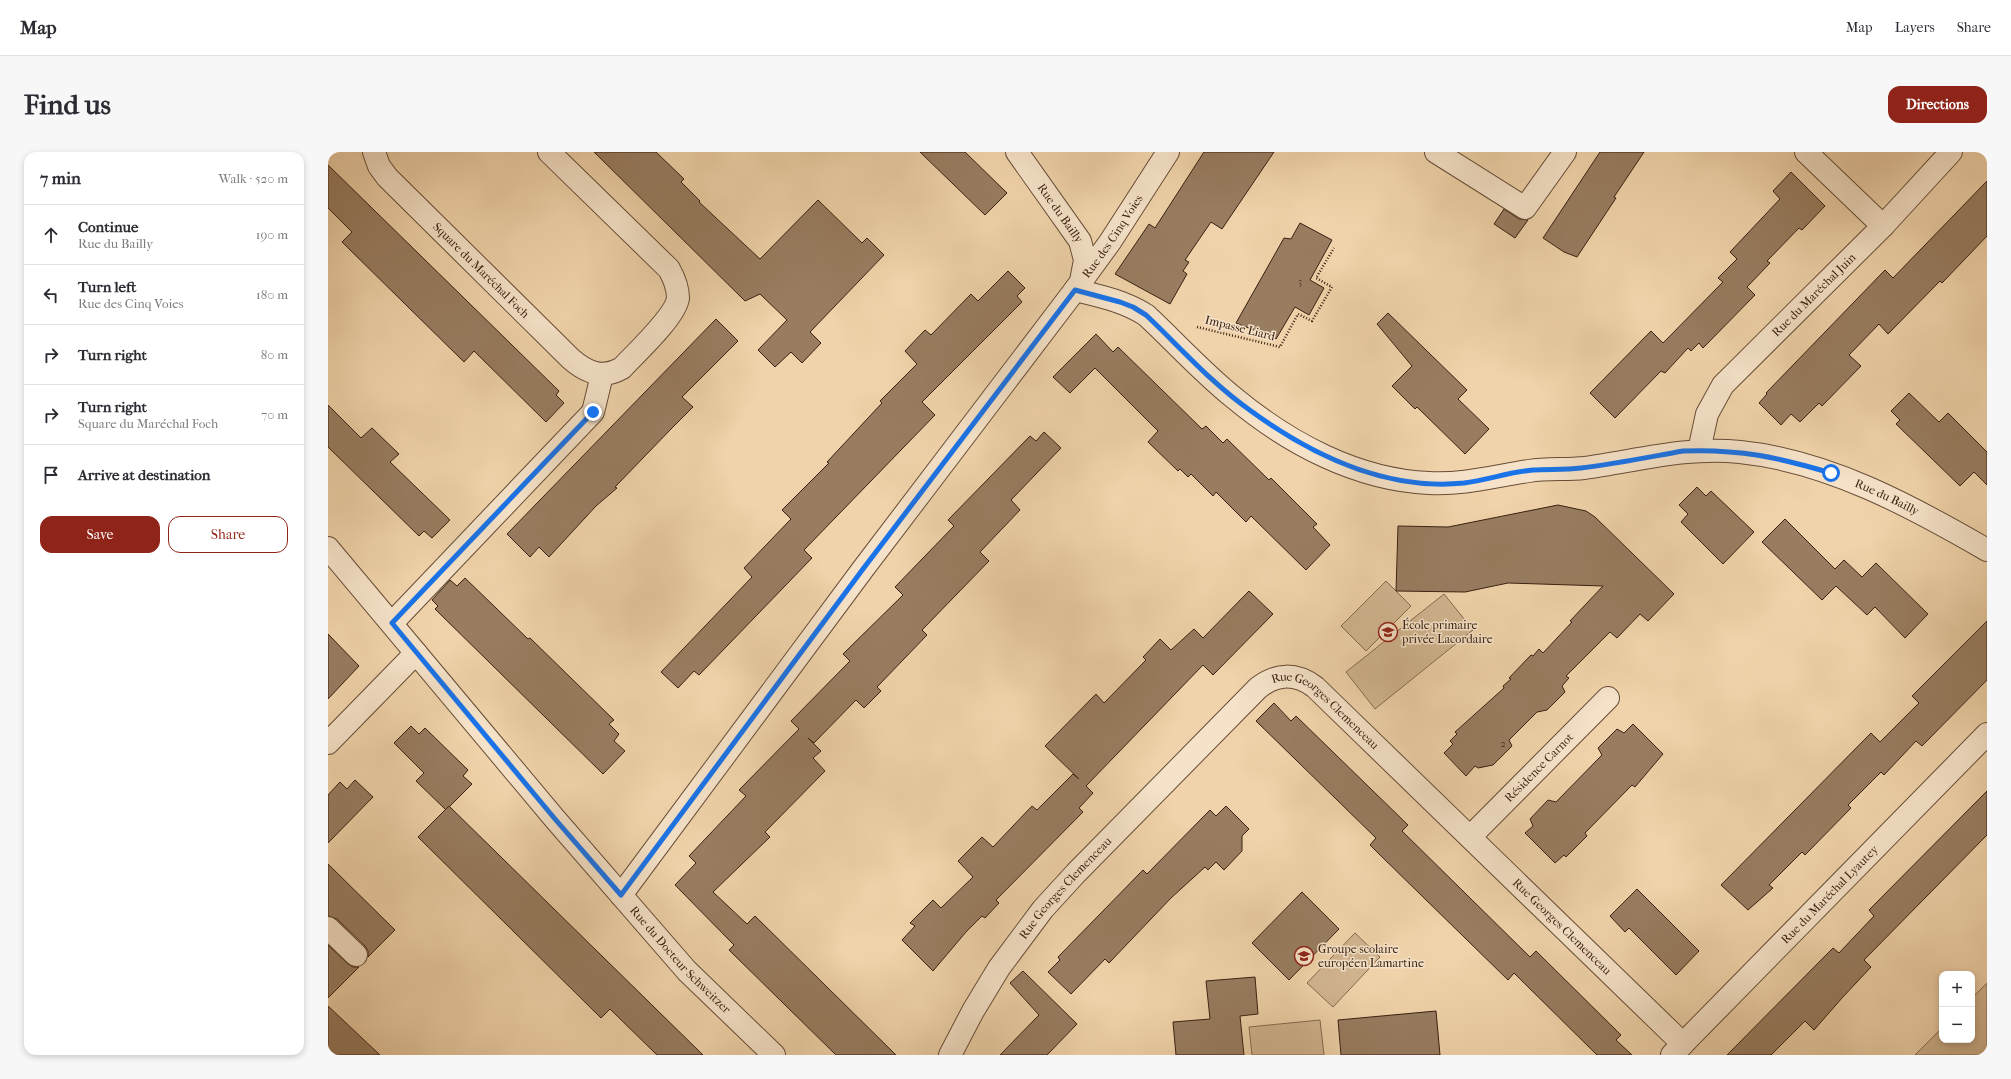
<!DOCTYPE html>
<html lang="en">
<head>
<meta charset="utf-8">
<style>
	body { margin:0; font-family:"IM FELL French Canon",serif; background:#f7f7f7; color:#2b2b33 }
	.controls { position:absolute; right:12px; bottom:12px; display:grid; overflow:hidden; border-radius:8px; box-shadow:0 2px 6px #0003 }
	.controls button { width:36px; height:36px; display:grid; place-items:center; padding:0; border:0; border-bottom:1px solid #e1e1e2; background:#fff; color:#2b2b33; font:20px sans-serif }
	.stop { position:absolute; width:12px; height:12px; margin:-9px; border:3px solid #1a73e8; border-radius:50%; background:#fff }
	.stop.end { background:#1a73e8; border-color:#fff; box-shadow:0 1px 4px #0008 }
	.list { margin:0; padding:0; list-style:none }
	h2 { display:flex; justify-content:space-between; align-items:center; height:52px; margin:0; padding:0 16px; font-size:17px }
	h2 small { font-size:13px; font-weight:400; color:#7c7c81 }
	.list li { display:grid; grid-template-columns:26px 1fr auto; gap:12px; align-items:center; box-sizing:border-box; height:60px; padding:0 16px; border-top:1px solid #e1e1e2 }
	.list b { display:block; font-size:15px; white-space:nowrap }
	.list p { margin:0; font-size:13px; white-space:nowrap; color:#7c7c81 }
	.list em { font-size:13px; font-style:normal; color:#7c7c81 }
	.actions { display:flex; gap:8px; padding:12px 16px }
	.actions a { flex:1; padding:9px 0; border:1px solid #8f2418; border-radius:12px; text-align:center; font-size:14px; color:#8f2418 }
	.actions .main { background:#8f2418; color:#fff }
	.icon { flex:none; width:22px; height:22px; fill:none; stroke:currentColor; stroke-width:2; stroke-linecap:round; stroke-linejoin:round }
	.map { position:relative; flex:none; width:1659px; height:903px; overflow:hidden; border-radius:12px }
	header { display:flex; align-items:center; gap:24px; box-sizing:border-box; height:56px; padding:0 20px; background:#fff; border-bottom:1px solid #e1e1e2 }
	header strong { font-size:19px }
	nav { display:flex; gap:22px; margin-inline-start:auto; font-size:14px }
	.intro { display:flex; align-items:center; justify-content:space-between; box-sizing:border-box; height:96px; padding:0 24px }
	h1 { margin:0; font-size:28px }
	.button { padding:10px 18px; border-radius:12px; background:#8f2418; color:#fff; font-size:14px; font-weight:700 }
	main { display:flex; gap:24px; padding:0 24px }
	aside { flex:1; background:#fff; border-radius:12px; box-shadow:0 2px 6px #0003 }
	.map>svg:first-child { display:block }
	.green { fill:#d1b590; stroke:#856a50 }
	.building { fill:#987d61; stroke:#392011 }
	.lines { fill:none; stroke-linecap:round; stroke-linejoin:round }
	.minor-casing { stroke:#674d37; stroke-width:24 }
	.path { stroke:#392011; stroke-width:2.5; stroke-dasharray:1 2; stroke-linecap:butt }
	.minor { stroke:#f5e2c8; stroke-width:22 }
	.route { stroke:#1a73e8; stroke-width:5 }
	.labels { text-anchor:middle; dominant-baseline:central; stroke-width:3; stroke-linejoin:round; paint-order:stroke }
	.number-label { font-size:10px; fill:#513725 }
	.street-label { font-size:12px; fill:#392011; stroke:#f5e2c8 }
	.poi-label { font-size:12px; fill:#392011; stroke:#f5e2c8; text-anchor:start }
</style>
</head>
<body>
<header>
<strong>Map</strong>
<nav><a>Map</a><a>Layers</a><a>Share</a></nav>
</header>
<div class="intro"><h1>Find us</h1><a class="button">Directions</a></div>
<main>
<aside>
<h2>7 min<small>Walk · 520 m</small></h2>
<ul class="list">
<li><svg class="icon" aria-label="ahead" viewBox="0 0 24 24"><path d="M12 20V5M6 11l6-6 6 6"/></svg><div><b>Continue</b><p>Rue du Bailly</p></div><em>190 m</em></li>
<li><svg class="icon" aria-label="left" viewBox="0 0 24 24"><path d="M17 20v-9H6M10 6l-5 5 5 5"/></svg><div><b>Turn left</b><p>Rue des Cinq Voies</p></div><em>180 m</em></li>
<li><svg class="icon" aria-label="right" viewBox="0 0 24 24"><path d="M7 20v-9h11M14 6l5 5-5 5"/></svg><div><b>Turn right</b></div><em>80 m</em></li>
<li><svg class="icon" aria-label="right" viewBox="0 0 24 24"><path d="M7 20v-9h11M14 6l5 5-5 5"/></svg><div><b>Turn right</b><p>Square du Maréchal Foch</p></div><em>70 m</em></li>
<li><svg class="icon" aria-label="arrive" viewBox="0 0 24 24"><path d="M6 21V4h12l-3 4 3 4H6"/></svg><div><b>Arrive at destination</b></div></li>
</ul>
<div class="actions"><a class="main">Save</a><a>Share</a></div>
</aside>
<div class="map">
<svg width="1659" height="903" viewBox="0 0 1659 903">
	<rect width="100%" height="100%" fill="#f0d3aa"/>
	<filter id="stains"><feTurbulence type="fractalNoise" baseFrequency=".005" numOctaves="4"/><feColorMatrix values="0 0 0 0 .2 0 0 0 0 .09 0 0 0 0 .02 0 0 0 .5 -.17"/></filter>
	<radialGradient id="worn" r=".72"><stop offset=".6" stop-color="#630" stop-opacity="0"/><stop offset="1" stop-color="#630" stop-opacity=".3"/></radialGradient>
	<!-- green -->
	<g class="green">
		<polygon points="1058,429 1083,454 1038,499 1013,474"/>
		<polygon points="1116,442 1145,478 1047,557 1018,520"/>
		<polygon points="1027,781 1052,805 1005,855 979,831"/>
		<polygon points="1659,831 1659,903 1587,903 1614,876 1614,888 1644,888 1644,846"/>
		<polygon points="992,868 996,903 924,903 921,875"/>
	</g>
	<!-- building -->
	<g class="building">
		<polygon points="266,0 328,0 356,27 353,30 372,49 371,50 432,107 490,48 534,91 539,86 556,103 482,180 493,191 474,211 463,200 447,215 430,198 459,168 432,142 417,149"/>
		<polygon points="592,0 637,0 679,41 657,63"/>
		<polygon points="876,0 946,0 894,77 883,70 857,108 861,110 855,119 859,122 842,152 787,122 821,72 827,76"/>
		<polygon points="1272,0 1316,0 1286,45 1288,46 1249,105 1236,100 1215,86"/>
		<polygon points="0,13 231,239 228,243 236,251 218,270 146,199 136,210 14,90 24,80 0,56"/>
		<polygon points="1463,20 1497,54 1474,78 1471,76 1439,109 1442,111 1419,135 1427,143 1375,196 1371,191 1363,199 1360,196 1337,221 1333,219 1287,266 1262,241 1323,179 1335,191 1395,130 1390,126 1409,107 1402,100 1452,47 1445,39"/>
		<polygon points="1659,29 1659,84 1614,131 1612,129 1560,182 1551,172 1521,203 1533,214 1494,254 1491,251 1472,270 1463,262 1453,273 1431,251 1439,242 1438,241 1557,118 1565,126"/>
		<polygon points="1176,57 1191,67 1200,68 1187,86 1166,72"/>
		<polygon points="972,71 1004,88 982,128 996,136 981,163 967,155 948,187 908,171 956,86 963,87"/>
		<polygon points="680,119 697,136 689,144 694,150 594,250 607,263 476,398 484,406 371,523 366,519 350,536 333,520 424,425 416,416 463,367 454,358 501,311 499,310 554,251 552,249 589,212 577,199 597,178 603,183 643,142 650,149"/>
		<polygon points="1060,161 1139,238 1130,247 1161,277 1137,302 1089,255 1087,257 1064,234 1084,214 1049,172"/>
		<polygon points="388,167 410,189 354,245 365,255 344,276 287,335 289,336 268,354 221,405 211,395 202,405 179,382"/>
		<polygon points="768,182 785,200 790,195 874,277 878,274 895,291 899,287 941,328 943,326 989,372 985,375 1002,393 978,418 923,364 918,370 888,340 885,344 863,322 860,325 852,317 850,319 820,290 830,279 767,216 742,241 725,225"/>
		<polygon points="1581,241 1611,270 1620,261 1659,300 1659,333 1646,320 1632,334 1568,272 1572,268 1563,259"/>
		<polygon points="0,253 33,286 44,276 71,302 62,310 122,368 104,386 96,379 91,384 0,295"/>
		<polygon points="716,280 733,296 683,348 692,358 652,400 661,409 594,478 599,483 549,535 553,539 536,556 528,548 486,591 480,586 493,599 485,606 497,619 437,680 442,685 385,740 419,772 427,764 568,903 508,903 401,798 406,793 347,733 368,711 361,704 418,644 411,638 471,577 463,569 522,509 515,502 575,443 567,435 626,374 620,368 702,284 708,289"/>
		<polygon points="1369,335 1378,344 1383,339 1426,380 1395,412 1353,370 1360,362 1351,353"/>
		<polygon points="1230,353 1258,359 1267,365 1346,442 1320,469 1312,462 1289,486 1282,480 1238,524 1241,526 1234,534 1237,540 1219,558 1209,560 1181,588 1184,594 1165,613 1150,616 1147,614 1138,624 1116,601 1125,592 1122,589 1129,582 1127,580 1176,536 1175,534 1183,527 1181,526 1203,503 1205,504 1211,497 1215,501 1244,470 1242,469 1275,434 1180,431 1137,440 1068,439 1070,374 1120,375"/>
		<polygon points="1457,367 1507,417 1516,408 1534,425 1548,411 1600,462 1577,486 1547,455 1539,463 1508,434 1494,448 1434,390"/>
		<polygon points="137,426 200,487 202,486 286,568 281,572 291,582 286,589 297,599 275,622 107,457 110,454 104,448 122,428 129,434"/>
		<polygon points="921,439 945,462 885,523 875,513 758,634 765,641 751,656 755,660 668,748 671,751 657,766 654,764 638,780 605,819 574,788 587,774 582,771 605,748 613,756 645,725 630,709 654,685 665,695 704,654 709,658 745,622 751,627 717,594 768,542 776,551 818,508 815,505 832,487 843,498 866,477 875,486"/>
		<polygon points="1659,469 1659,528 1594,594 1588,589 1556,623 1553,620 1520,653 1523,656 1477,703 1474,700 1441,733 1445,736 1420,758 1393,733 1543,581 1552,590 1591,551 1584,544"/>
		<polygon points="0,482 31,514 0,547"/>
		<polygon points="946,551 963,569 968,564 1080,673 1074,679 1202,805 1208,799 1293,883 1288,888 1304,903 1269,903 1186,821 1180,828 1051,702 1042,693 1048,686 928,569"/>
		<polygon points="1305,572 1335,602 1307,635 1304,633 1257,681 1259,684 1238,705 1236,703 1227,711 1197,681 1205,674 1202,667 1220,648 1228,650 1274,603 1270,596 1289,577 1296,581"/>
		<polygon points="83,574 91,582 97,576 140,618 135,624 144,632 118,658 88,629 96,621 66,591"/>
		<polygon points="27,628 45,645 0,691 0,643 12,630 19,637"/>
		<polygon points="1659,639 1659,683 1536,808 1543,815 1514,846 1486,878 1477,869 1443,903 1399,903 1505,796 1511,801 1546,764 1541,758"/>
		<polygon points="121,654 275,805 375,903 329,903 282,857 273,866 90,685"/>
		<polygon points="898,654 921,677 914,684 914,699 896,718 888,710 880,718 877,715 843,746 781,811 777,807 743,842 720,820 732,808 730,805 815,718 819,722 882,658 888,664"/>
		<polygon points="0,712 67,778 40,805 40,799 37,794 9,767 0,764"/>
		<polygon points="1309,737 1371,799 1348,823 1301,776 1297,780 1282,764"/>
		<polygon points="974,740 1011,777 961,828 924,791"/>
		<polygon points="0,793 20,812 25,815 31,815 0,846"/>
		<polygon points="695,819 749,872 719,903 672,903 711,863 682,831"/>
		<polygon points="927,825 930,862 912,864 916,903 848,903 845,870 882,867 878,829"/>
		<polygon points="0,854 52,903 0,903"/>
		<polygon points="1108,859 1112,903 1013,903 1010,868"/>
	</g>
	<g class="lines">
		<defs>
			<g id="minor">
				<path id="s1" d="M46,0L51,14L59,25L243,207C259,221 275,227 294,216C308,201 348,164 350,146C350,135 346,126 341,117L221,0"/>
				<path id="s2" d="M689,0L752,89L757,108L753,129"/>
				<polyline points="1108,0 1197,56 1237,0"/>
				<polyline points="1478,0 1555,74"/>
				<path id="s3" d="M747,138C772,144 796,149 818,163C847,190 874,220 905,245C960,291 1029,328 1101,331C1135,333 1167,324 1201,319C1219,316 1238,318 1256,316C1308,309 1359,294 1412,300C1500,309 1583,354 1659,398"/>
				<path id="s4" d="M1371,299L1379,262L1395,233L1555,74L1623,0"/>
				<path id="s5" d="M0,396L227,667L359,819L446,903"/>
				<polyline points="64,471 265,260 274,223"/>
				<polyline points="0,591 88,501"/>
				<path id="s6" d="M1142,685L1280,546"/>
				<path id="s7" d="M293,743L535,417L747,138L782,90L840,0"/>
				<polyline points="0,776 28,803"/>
				<path id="s8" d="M622,903L645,859L671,816L715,757L748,721L930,536C949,521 968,521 987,535L1355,892"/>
				<path id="s9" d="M1344,903L1659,582"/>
			</g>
		</defs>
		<!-- minor casing -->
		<use href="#minor" class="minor-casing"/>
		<!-- path -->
		<polyline class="path" points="869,175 952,195 970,162 984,169 1004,135 988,126 1006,96"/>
		<!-- minor -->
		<use href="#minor" class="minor"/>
	</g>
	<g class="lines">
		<!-- route -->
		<path class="route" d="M265,260L64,471L227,667L293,743L535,417L747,138L792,150L805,155L818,163C852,195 884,232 923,259C985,304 1058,339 1136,331C1159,328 1182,320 1205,318C1221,317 1237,318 1253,316C1287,312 1321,305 1355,299C1412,297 1449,305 1503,321"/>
	</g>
	<!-- icons -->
	<defs>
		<symbol id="school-ring" viewBox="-11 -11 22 22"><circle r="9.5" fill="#f5e2c8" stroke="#8f2418" stroke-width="1.5"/><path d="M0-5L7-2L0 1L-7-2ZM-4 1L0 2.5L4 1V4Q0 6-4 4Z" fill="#8f2418"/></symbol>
	</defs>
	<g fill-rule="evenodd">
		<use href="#school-ring" x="1049" y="469" width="22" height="22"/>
		<use href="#school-ring" x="965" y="793" width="22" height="22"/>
	</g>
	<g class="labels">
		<!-- number labels -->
		<g class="number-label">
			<text x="972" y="130">3</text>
			<text x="1175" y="592">2</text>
		</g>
		<!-- street labels -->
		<g class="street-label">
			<text stroke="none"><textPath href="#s2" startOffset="75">Rue du Bailly</textPath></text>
			<text stroke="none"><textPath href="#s7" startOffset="822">Rue des Cinq Voies</textPath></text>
			<text stroke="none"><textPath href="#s1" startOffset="161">Square du Maréchal Foch</textPath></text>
			<text stroke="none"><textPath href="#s4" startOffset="199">Rue du Maréchal Juin</textPath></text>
			<text transform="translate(912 176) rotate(14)">Impasse Liard</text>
			<text stroke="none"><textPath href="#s3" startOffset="881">Rue du Bailly</textPath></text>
			<text stroke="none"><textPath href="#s8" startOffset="564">Rue Georges Clemenceau</textPath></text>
			<text stroke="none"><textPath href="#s6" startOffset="98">Résidence Carnot</textPath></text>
			<text stroke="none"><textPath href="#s8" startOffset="204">Rue Georges Clemenceau</textPath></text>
			<text stroke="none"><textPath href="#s9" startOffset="225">Rue du Maréchal Lyautey</textPath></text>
			<text stroke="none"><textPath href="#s8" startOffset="888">Rue Georges Clemenceau</textPath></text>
			<text stroke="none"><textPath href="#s5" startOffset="542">Rue du Docteur Schweitzer</textPath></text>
		</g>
		<!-- poi labels -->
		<g class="poi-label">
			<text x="1074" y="473">École primaire<tspan x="1074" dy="14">privée Lacordaire</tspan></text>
			<text x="990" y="797">Groupe scolaire<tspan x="990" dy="14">européen Lamartine</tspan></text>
		</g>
	</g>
	<rect width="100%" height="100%" filter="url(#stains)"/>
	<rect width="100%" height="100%" fill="url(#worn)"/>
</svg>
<div class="controls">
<button>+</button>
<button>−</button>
</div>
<div class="stop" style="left:1503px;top:321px"></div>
<div class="stop end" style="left:265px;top:260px"></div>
</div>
</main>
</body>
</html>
